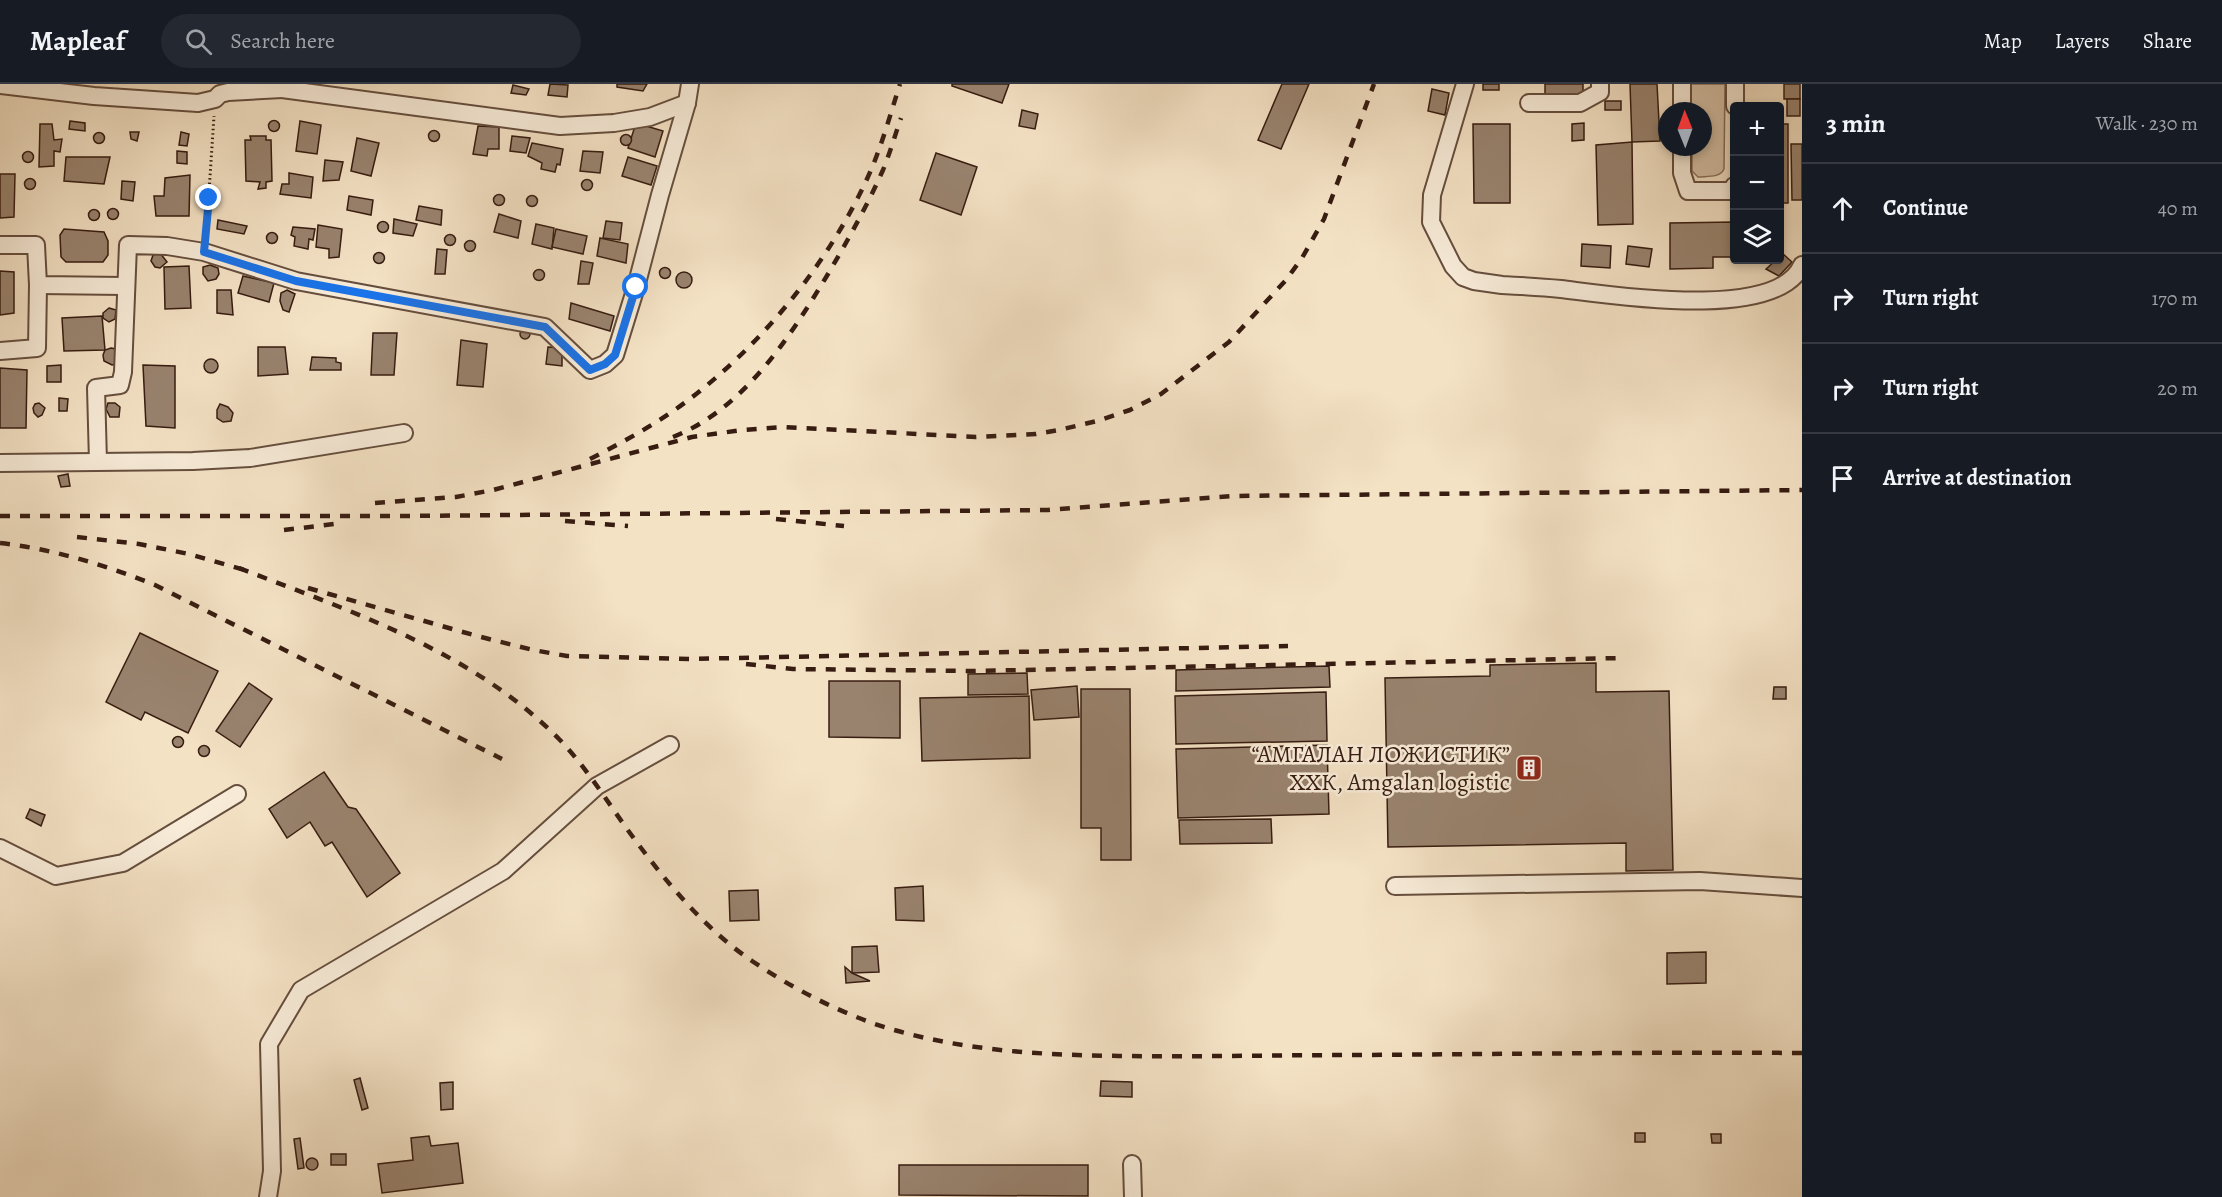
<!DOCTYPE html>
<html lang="en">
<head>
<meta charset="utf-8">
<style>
	body { margin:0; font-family:Alegreya,serif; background:#242831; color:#f1f3f6 }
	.controls { position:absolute; right:18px; top:18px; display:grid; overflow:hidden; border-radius:6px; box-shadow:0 3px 9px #0003 }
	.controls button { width:54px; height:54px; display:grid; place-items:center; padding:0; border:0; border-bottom:2px solid #363941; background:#171b24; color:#f1f3f6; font:30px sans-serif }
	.compass { position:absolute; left:1658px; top:18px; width:54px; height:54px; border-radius:50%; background:#171b24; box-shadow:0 3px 9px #0003; rotate:359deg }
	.stop { position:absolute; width:18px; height:18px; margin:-14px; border:4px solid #1a73e8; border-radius:50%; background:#fff }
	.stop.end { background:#1a73e8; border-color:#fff; box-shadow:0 2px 6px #0008 }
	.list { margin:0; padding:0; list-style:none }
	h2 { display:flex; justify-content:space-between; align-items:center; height:78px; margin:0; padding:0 24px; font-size:26px }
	h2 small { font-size:20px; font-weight:400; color:#9ea1a6 }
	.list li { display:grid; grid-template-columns:39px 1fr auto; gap:18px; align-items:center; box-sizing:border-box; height:90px; padding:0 24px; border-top:2px solid #363941 }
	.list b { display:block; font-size:22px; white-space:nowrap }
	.list em { font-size:20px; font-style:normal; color:#9ea1a6 }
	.icon { flex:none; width:33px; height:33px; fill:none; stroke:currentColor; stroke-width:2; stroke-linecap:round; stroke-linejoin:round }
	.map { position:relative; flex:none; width:1802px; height:1113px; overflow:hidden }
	header { display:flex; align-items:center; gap:36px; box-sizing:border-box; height:84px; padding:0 30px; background:#171b24; border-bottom:2px solid #363941 }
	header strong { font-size:28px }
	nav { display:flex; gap:33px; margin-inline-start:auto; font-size:21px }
	.search { width:420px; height:54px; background:#242831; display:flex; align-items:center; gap:15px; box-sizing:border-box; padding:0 21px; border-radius:33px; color:#9ea1a6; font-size:22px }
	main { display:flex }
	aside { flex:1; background:#171b24 }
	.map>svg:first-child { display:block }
	.green { fill:#d4c0a6; stroke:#866e5c; stroke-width:1.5 }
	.building { fill:#99836f; stroke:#371c11; stroke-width:1.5 }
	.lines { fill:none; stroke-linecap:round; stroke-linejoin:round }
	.minor-casing { stroke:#664e3e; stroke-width:20 }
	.path { stroke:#371c11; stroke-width:3; stroke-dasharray:1.5 3; stroke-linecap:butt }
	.minor { stroke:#f8ecd9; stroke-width:16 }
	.rail { stroke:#371c11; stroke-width:4.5; stroke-dasharray:10 10; stroke-linecap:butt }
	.route { stroke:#1a73e8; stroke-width:8 }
	.labels { text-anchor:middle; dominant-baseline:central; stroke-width:5; stroke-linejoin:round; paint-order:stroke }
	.poi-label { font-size:24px; fill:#371c11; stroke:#f8ecd9; text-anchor:end }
</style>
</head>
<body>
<header>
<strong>Mapleaf</strong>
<div class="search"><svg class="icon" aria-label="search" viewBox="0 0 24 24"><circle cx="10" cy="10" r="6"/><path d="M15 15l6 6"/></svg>Search here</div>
<nav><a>Map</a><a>Layers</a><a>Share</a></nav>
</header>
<main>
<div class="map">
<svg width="1802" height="1113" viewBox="0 0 1802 1113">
	<rect width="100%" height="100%" fill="#f4e2c5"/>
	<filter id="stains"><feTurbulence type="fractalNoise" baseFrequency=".00333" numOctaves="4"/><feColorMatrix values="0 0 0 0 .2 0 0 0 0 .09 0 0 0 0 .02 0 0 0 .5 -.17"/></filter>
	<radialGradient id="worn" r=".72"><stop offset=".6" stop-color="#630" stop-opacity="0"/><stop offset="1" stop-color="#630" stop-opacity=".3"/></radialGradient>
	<!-- green -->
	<path class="green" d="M1691,0H1725L1724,85C1720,94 1707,92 1698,93L1692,87V63H1703V27H1691Z"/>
	<!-- building -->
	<g class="building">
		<polygon points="550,0 568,1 567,13 548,11"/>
		<polygon points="617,0 647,0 643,7 617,3"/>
		<polygon points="952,0 1009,0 1002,19 952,2"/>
		<polygon points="1282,0 1309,0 1281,65 1258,56"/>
		<rect x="1483" y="0" width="16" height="6"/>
		<rect x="1545" y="0" width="38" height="10"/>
		<polygon points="1630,0 1657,0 1660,57 1632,58"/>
		<rect x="1784" y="0" width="16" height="15"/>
		<polygon points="513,1 529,5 526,11 511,9"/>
		<polygon points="1432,5 1449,9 1445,31 1428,27"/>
		<rect x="1787" y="15" width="13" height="17"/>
		<rect x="1605" y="17" width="16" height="9"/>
		<polygon points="1022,26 1038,30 1035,45 1019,42"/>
		<circle cx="274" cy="42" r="5.5"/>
		<polygon points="70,37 85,39 85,47 69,45"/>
		<polygon points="300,37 321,41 317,70 296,67"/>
		<polygon points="636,39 663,47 655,73 628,64"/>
		<polygon points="1584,39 1584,56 1572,57 1572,40"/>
		<polygon points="40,40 52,40 54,56 62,55 60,68 54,67 54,82 39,83"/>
		<polygon points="1473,40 1510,40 1510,119 1474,119"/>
		<rect x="1780" y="40" width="8" height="79"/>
		<polygon points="478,42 499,43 499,65 488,65 487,72 473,70"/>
		<circle cx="434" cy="52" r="5.5"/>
		<polygon points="130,48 139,48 137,57 131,55"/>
		<polygon points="181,48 189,50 187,62 179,61"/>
		<circle cx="99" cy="54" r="5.5"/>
		<circle cx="626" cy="56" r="5.5"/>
		<polygon points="250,52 266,52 266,56 271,56 272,97 266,98 266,104 258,105 260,98 246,97 245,56 251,56"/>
		<polygon points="512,52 530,54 526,69 510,67"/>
		<polygon points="357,54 379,59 371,92 351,87"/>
		<polygon points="1632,58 1633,140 1598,141 1596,61"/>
		<polygon points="532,59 563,65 560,81 557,80 555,88 541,85 542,79 528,72"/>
		<polygon points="1791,60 1802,60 1802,116 1792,116"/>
		<polygon points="177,67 187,68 187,80 177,79"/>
		<polygon points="583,67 603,68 600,89 580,87"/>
		<circle cx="28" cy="73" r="5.5"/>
		<polygon points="936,69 977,83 961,131 920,116"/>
		<polygon points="66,73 110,73 104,100 64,97"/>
		<polygon points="628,73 657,82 651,101 622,92"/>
		<polygon points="325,76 343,78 339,96 323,97"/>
		<polygon points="289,89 313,93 311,114 280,110 282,100 289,100"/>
		<polygon points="0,90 15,90 14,133 0,134"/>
		<polygon points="190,91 189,132 156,132 154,112 164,112 165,94"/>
		<circle cx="30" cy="100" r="5.5"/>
		<circle cx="587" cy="101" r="5.5"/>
		<polygon points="122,97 135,98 133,117 121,115"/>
		<circle cx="499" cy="116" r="5.5"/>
		<circle cx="532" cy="117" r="5.5"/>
		<polygon points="349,112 373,116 371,131 347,126"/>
		<polygon points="419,122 442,126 441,141 416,136"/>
		<circle cx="113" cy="130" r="5.5"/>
		<circle cx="94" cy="131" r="5.5"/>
		<polygon points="499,130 521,137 518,154 494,148"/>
		<polygon points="394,135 417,140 413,152 393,149"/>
		<polygon points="218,136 247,142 244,150 217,145"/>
		<polygon points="606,137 622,139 620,156 603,154"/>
		<circle cx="383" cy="143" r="5.5"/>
		<polygon points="1734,138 1734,173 1713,173 1713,184 1670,185 1670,139"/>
		<polygon points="536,140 554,144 552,165 532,160"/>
		<polygon points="318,141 342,145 339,173 329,174 329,165 316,163"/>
		<polygon points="293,143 315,145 313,156 309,155 308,165 294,162 295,153 291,151"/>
		<polygon points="64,145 104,148 108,157 108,171 103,178 66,178 61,173 60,151"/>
		<polygon points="556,145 587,152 583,170 552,163"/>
		<circle cx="272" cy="154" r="5.5"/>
		<circle cx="450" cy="156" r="5.5"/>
		<polygon points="600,154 628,160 626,179 597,172"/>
		<circle cx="470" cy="162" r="5.5"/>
		<polygon points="1582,160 1611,162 1610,184 1581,182"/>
		<polygon points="1628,162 1652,165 1649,183 1626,180"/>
		<polygon points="437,165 447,166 445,190 435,190"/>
		<circle cx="379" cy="174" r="5.5"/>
		<polygon points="160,169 167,178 160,184 155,183 151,177 153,171"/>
		<polygon points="1782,169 1792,178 1779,192 1766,185 1776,176 1780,176"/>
		<polygon points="581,177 593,179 589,200 578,200"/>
		<polygon points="210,181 218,184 219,190 216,195 208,197 203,190 203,183"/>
		<polygon points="189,182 191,224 165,225 164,183"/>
		<circle cx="665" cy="189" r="5.5"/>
		<circle cx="539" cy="191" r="5.5"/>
		<polygon points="0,187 14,188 14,229 0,231"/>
		<circle cx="684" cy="196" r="8"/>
		<polygon points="243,192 274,199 269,218 238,209"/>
		<polygon points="217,206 231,206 233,231 217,229"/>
		<polygon points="287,206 295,210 289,228 283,226 280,217 281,209"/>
		<polygon points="571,219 614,232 610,247 569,235"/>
		<polygon points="109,224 116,226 115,235 109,238 103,234 103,229"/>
		<polygon points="102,232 105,266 64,267 62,234"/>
		<circle cx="525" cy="250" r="5"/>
		<polygon points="373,249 397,249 394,291 371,291"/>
		<polygon points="461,256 487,260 483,303 457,301"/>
		<polygon points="258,263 285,263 288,290 258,292"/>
		<polygon points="548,263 562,264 562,282 546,280"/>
		<polygon points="111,264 116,265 121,279 112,281 104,277 103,271 105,266"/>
		<polygon points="312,273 336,274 336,278 341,279 341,286 310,286"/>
		<circle cx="211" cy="282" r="7"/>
		<polygon points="61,281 61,298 47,298 47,282"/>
		<polygon points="143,281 175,282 175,344 146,342"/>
		<polygon points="0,284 27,286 26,344 0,344"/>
		<polygon points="59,314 68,315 67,327 59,327"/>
		<polygon points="39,319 45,324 42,331 38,333 34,329 33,324 35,320"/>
		<polygon points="108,319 115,319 120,323 119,333 110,333 106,325"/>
		<polygon points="220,320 228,323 233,329 231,337 223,338 217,334 217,326"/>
		<polygon points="68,390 70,402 61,403 58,392"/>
		<polygon points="140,549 218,587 188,649 145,628 141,636 106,618"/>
		<polygon points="1596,579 1596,608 1669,607 1673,786 1626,787 1626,759 1388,763 1385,594 1490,592 1490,581"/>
		<polygon points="1329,582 1330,603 1176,607 1176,586"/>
		<polygon points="1027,589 1028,610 968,611 968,590"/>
		<polygon points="829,597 900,597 900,654 829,653"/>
		<polygon points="249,599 272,615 240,663 216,647"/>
		<polygon points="1077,602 1079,633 1034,636 1031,606"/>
		<polygon points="1774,603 1786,603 1786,615 1773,615"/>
		<polygon points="1081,605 1130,605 1131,776 1101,776 1101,744 1081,744"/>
		<polygon points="1326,608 1327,657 1176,660 1175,612"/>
		<polygon points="1029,612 1030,674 922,677 920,614"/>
		<circle cx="178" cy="658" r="5.5"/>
		<polygon points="1327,661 1329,730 1178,734 1176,665"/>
		<circle cx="204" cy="667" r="5.5"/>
		<polygon points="324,688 348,723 356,725 400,789 367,813 332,758 325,762 310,738 287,754 269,725"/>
		<polygon points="30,725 45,731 41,742 26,734"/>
		<polygon points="1271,735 1272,759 1180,760 1179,736"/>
		<polygon points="923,802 924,837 896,836 895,804"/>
		<polygon points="758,806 759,836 730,837 729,807"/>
		<polygon points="877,862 879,888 852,889 852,863"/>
		<polygon points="1706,868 1706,899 1667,900 1667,869"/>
		<polygon points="845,883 852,889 870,897 846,899"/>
		<polygon points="360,994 368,1024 362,1026 354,996"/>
		<polygon points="1101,997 1132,998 1132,1013 1100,1012"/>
		<polygon points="453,998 453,1025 441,1026 440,999"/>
		<rect x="1635" y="1049" width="10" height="9"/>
		<polygon points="1711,1050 1721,1050 1721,1059 1712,1059"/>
		<polygon points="429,1052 431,1062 458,1059 463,1099 382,1109 378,1080 413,1076 411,1054"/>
		<polygon points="300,1054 304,1084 298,1085 294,1055"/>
		<rect x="331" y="1070" width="15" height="11"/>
		<circle cx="312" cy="1080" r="6"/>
		<polygon points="899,1081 1088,1081 1088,1112 899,1111"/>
	</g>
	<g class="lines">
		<defs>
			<g id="minor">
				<polyline points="270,0 282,5 560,42 614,39 650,33 687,19"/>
				<path d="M1465,0L1432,111L1431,138L1453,182L1463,193L1474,197L1502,201C1522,202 1541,203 1561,205C1611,211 1777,238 1802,181"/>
				<polyline points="1682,0 1682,27"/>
				<polyline points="1735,0 1735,22"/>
				<polyline points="0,1 94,12 198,19 215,15 220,10 228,8 282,5"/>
				<polyline points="1529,19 1580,19 1600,8 1600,0"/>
				<polyline points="1682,63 1682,89 1688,107 1734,107 1734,102"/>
				<polyline points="0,161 36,161 38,201 125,202"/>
				<polyline points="0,267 37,264 38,201"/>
				<polyline points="98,378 96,304 120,301 123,288 128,161 167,162 204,168 296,197 545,243 590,286 605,280 615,271 636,203 660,111 687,19 690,0"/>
				<polyline points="0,379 193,377 250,374 404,349"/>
				<polyline points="0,764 56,792 123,779 237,710"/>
				<polyline points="1395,802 1700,797 1802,804"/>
				<polyline points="1132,1080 1133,1113"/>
				<polyline points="268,1113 272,1087 269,960 301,906 503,787 597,702 670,661"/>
			</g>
		</defs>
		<!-- minor casing -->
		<use href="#minor" class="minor-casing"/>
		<!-- path -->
		<polyline class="path" points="206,154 214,32"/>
		<!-- minor -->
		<use href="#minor" class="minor"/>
		<!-- rail -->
		<g class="rail">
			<path d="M673,353C744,325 790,253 828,190C848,156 867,122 883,86C890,69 895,51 901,34"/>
			<path d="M590,375C625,357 660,338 691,314C765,257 828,179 867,95C881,65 890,31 900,0"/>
			<polyline points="375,419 456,413 493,406 692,353 742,346 784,343 976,353 1036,350 1059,346 1097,337 1130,326 1161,310 1229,258 1286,196 1302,174 1324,135 1374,0"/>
			<polyline points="0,432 406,432 1048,426 1232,412 1802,406"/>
			<polyline points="776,435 844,442"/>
			<polyline points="565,437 628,442"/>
			<polyline points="284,446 343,439"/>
			<polyline points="77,453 139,460 189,470 248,487"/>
			<path d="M0,459C53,465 105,481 155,501L502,675"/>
			<path d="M239,484C352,528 472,567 559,655C585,682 605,714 627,745C662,793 702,843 752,877C789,902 832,925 875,940C956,967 1040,971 1124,972C1202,973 1281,971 1359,971C1507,970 1654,968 1802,969"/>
			<polyline points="308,504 477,552 533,566 567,572 690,575 1288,562"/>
			<polyline points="746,580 793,585 973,587 1624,574"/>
		</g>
	</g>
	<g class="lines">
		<!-- route -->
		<polyline class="route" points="209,114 204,168 296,197 545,243 590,286 605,280 615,271 636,203"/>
	</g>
	<!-- icons -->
	<defs>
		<symbol id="building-square" viewBox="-11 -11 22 22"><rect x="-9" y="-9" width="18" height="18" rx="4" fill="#8f2418" stroke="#f8ecd9"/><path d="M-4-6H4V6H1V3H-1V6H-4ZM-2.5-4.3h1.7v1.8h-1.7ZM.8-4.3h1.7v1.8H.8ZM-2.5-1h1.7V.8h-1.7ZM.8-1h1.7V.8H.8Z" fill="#fff"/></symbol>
	</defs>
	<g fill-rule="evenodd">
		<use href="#building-square" x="1514" y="669" width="30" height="30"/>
	</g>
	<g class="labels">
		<!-- poi labels -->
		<g class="poi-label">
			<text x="1510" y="670">“АМГАЛАН ЛОЖИСТИК”<tspan x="1510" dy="28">ХХК, Amgalan logistic</tspan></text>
		</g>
	</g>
	<rect width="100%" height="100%" filter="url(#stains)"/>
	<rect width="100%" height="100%" fill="url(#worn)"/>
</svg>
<div class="controls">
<button>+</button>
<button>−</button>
<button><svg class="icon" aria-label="layers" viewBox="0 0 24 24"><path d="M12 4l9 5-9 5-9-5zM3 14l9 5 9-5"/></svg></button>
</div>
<svg class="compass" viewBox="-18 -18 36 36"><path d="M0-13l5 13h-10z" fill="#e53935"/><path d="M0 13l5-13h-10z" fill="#9ea1a6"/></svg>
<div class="stop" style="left:636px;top:203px"></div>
<div class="stop end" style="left:209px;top:114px"></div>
</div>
<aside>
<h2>3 min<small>Walk · 230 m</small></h2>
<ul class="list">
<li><svg class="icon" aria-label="ahead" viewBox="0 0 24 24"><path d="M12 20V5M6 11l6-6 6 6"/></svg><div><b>Continue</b></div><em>40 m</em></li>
<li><svg class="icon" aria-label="right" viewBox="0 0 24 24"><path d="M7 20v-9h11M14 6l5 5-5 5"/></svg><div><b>Turn right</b></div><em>170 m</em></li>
<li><svg class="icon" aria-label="right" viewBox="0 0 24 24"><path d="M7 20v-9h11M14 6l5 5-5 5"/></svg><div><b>Turn right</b></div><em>20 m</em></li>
<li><svg class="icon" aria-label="arrive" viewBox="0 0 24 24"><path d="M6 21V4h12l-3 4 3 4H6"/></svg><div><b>Arrive at destination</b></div></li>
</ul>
</aside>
</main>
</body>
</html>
